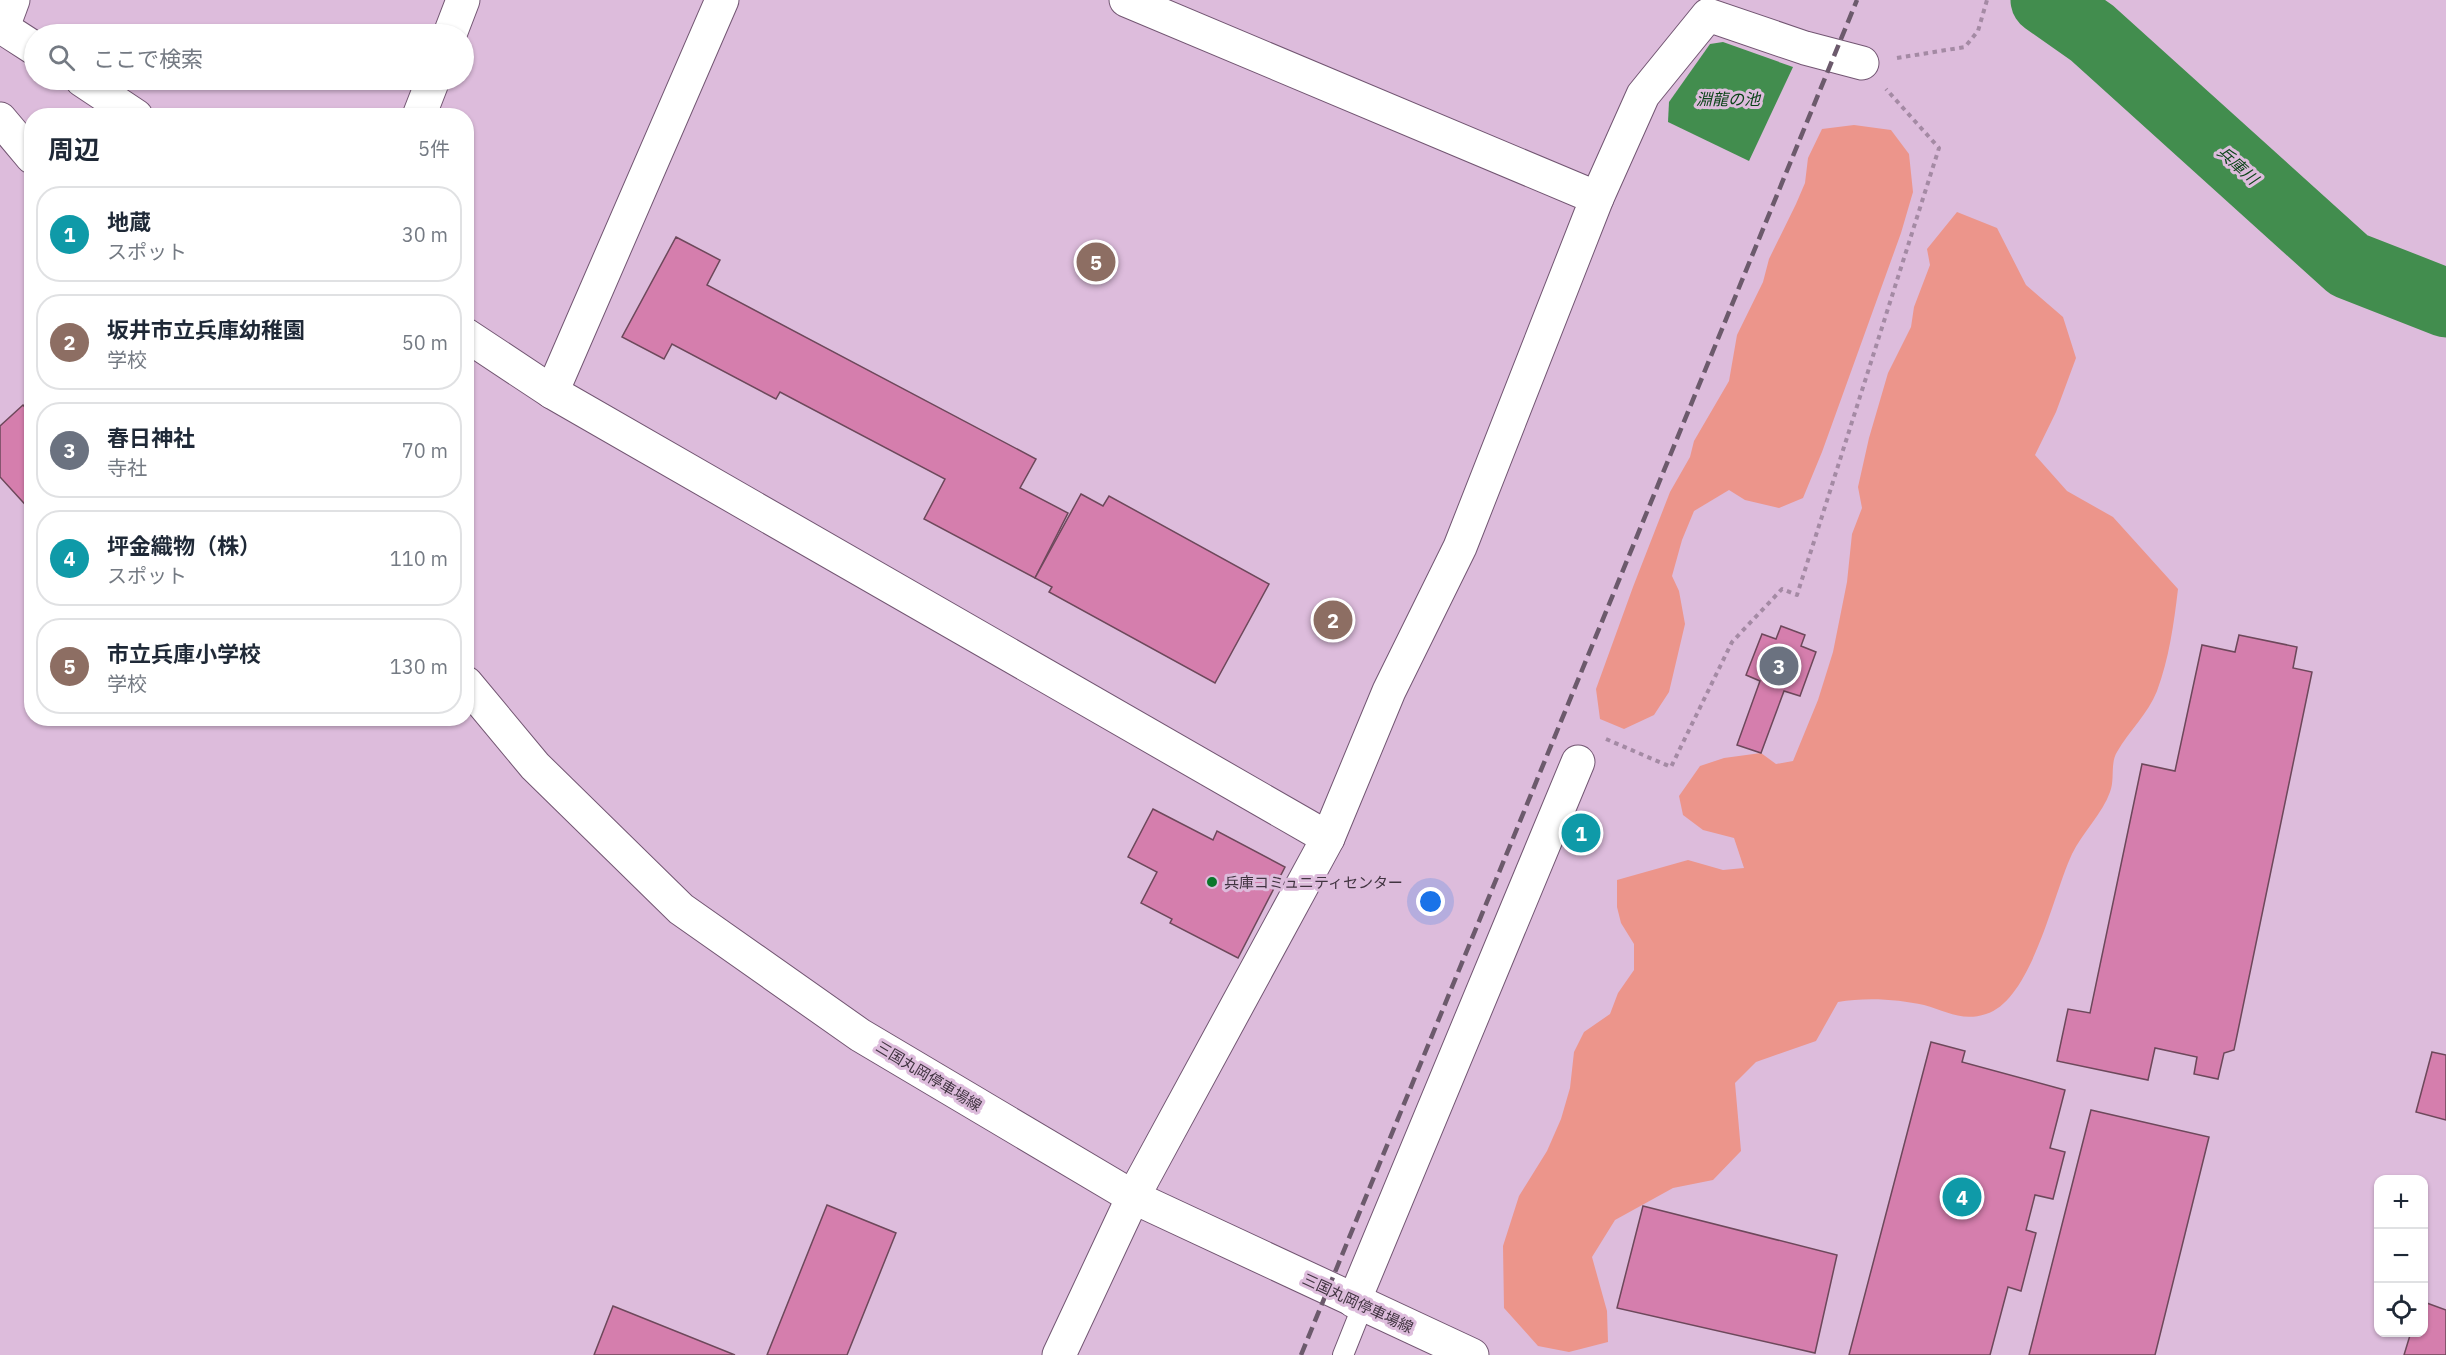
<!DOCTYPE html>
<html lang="ja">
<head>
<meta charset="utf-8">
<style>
	body { margin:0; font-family:"IBM Plex Sans","Noto Sans JP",sans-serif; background:#f2f2f3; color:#1f2937 }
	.controls { position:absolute; right:18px; bottom:18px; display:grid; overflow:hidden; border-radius:12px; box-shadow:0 2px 4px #0004 }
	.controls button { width:54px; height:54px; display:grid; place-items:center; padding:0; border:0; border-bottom:2px solid #e0e1e3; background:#fff; color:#1f2937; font:30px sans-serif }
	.you { position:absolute; left:1431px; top:902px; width:21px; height:21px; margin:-15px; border:4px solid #fff; border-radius:50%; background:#1a73e8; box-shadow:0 0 0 9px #1a73e833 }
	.badge { display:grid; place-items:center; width:39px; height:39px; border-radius:50%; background:#09762a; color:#fff; font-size:20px; font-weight:700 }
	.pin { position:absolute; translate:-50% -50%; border:3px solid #fff; box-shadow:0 2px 6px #0006 }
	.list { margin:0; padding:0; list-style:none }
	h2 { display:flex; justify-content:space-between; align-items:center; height:78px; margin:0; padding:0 24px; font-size:26px }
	h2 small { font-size:20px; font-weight:400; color:#747a83 }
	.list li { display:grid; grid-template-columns:39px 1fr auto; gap:18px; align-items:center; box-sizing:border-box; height:96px; margin:0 12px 12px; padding:0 12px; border:2px solid #e0e1e3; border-radius:24px }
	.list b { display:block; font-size:22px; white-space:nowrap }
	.list p { margin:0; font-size:20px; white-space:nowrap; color:#747a83 }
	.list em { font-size:20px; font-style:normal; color:#747a83 }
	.icon { flex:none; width:33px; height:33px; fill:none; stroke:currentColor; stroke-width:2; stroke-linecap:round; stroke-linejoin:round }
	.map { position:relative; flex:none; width:2446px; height:1355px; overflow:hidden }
	.search { position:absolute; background:#fff; box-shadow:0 2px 4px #0004; left:24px; top:24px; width:450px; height:66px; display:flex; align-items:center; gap:15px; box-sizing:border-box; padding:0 21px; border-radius:33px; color:#747a83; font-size:22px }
	.panel { position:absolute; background:#fff; box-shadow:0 2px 4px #0004; left:24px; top:108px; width:450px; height:618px; border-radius:24px }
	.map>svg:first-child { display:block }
	.green { fill:#ec958b }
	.water { fill:#428d4e }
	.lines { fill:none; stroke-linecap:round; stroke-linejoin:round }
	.river { stroke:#428d4e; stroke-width:69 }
	.building { fill:#d57ead; stroke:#6d485b; stroke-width:1.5 }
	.service-casing { stroke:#725672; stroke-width:22 }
	.minor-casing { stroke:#725672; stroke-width:35 }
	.secondary-casing { stroke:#725672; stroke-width:35 }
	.path { stroke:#a48aa4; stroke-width:4; stroke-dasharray:4.5 4.5; stroke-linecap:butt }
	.service { stroke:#fff; stroke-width:20 }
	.minor { stroke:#fff; stroke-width:33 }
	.secondary { stroke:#fff; stroke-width:33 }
	.rail { stroke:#6c5a6c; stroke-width:4.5; stroke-dasharray:12 6; stroke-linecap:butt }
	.poi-dot { fill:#09762a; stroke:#ddbcdc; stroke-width:2 }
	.labels { text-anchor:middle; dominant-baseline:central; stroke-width:6; stroke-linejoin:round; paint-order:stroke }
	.poi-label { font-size:15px; fill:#413441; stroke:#ddbcdc; text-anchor:start }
	.street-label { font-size:15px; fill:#413441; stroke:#ddbcdc }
	.water-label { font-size:16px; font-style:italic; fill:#0b4318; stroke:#ddbcdc }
</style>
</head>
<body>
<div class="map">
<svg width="2446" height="1355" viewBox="0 0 2446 1355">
	<rect width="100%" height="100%" fill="#ddbcdc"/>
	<!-- green -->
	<g class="green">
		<polygon points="1854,125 1891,130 1909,154 1913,192 1901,233 1822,452 1803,498 1779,508 1745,500 1729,490 1694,511 1682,540 1672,576 1679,591 1685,624 1669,692 1654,715 1624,729 1600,719 1596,689 1633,587 1670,492 1690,457 1694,441 1729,381 1737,335 1763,282 1769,259 1796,204 1805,183 1808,158 1822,129"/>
		<path d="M1957,212L1997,228L2026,285L2063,317L2076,358L2056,412L2035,455L2067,491L2113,517L2178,589C2174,623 2169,659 2157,691C2148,714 2129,731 2117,752C2110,763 2115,780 2110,792C2103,813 2082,833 2072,854C2053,894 2032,1000 1986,1014C1962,1022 1946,1011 1924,1005C1898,999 1865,997 1838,1002L1816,1041L1756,1062L1735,1083L1741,1151L1713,1180L1673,1188L1615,1220L1592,1257L1607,1311L1608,1342L1569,1352L1538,1346L1504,1308L1503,1246L1519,1196L1547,1151L1561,1119L1570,1088L1574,1052L1584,1032L1610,1014L1618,993L1634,970V944L1621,923L1617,907V880L1688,860L1723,870L1744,868L1734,838L1703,830L1683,815L1679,796L1700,766L1724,758L1761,753L1776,764L1793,761L1818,700L1833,652L1847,582L1852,534L1862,508L1858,487L1869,438L1888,373L1911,327L1914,307L1930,265L1927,249Z"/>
	</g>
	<!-- water -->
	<polygon class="water" points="1723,42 1793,67 1749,161 1668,122 1669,102 1710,44"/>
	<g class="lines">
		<!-- river -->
		<polyline class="river" points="2045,0 2092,33 2349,265 2446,303"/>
	</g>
	<!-- building -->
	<g class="building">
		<polygon points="676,237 720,260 707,285 1036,459 1020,488 1068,513 1035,578 924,519 945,479 780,392 776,399 672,344 664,359 622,337"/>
		<polygon points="23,405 32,415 32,512 0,477 0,426"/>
		<polygon points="1081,494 1103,506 1109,496 1269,584 1215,683 1049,592 1052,587 1035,578"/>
		<polygon points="1781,626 1805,635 1801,646 1816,652 1800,696 1784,691 1761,753 1737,745 1760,681 1746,675 1762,634 1776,639"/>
		<polygon points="2239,635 2297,647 2293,668 2312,672 2234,1050 2224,1053 2218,1079 2194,1074 2197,1057 2155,1048 2148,1080 2057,1061 2068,1009 2090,1013 2142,764 2175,771 2202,645 2235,652"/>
		<polygon points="1153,809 1213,840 1217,831 1285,867 1238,958 1170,923 1172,919 1141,903 1157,872 1128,857"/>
		<polygon points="1931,1042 1965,1051 1962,1062 2065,1090 2050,1148 2065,1152 2053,1199 2035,1195 2026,1230 2036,1233 2021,1291 2008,1287 1990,1355 1849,1355"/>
		<polygon points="2432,1052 2446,1055 2446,1120 2416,1112"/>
		<polygon points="2091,1110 2209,1137 2155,1355 2029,1355"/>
		<polygon points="827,1205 896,1233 847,1355 767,1355"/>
		<polygon points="1643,1206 1837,1255 1815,1353 1617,1308"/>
		<polygon points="2424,1302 2446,1310 2446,1355 2404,1355 2411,1332 2424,1332"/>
		<polygon points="613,1306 735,1355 594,1355"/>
	</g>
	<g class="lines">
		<defs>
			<polyline id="service" points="1343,1355 1363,1305"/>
			<g id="minor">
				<polyline points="0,26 34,48"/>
				<polyline points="3,27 13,0"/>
				<polyline points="450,34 463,0"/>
				<polyline points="82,80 136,116"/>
				<polyline points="419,116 433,80"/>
				<polyline points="1597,198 1643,95 1708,15 1805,48 1862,63"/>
				<polyline points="466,335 552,392 1328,838"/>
				<polyline points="552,392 722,0"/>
				<polyline points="1354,1301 1578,762"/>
				<polyline points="1059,1355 1133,1197 1328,838 1389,691 1460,547 1597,198 1126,0"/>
			</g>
			<g id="secondary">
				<polyline points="0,119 32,157"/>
				<polyline points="466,683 535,766 681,909 860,1035 1133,1197 1472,1355"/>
			</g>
		</defs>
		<!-- service casing -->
		<use href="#service" class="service-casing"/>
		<!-- minor casing -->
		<use href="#minor" class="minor-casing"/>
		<!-- secondary casing -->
		<use href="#secondary" class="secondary-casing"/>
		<!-- path -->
		<g class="path">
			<polyline points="1897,58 1965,47 1978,31 1987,0"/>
			<polyline points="1606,739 1671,767 1732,642 1782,589 1797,595 1939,148 1886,89"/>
		</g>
		<!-- service -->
		<use href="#service" class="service"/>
		<!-- minor -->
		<use href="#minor" class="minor"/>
		<!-- secondary -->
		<use href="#secondary" class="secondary"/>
		<!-- rail -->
		<polyline class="rail" points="1301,1355 1857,0"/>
	</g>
	<!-- markers -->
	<circle class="poi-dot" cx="1212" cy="882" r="6"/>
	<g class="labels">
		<!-- poi labels -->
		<g class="poi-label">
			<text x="1224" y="882">兵庫コミュニティセンター</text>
		</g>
		<!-- street labels -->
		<g class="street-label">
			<text transform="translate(929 1076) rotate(31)">三国丸岡停車場線</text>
			<text transform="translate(1358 1303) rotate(25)">三国丸岡停車場線</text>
		</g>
		<!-- water labels -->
		<g class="water-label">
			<text x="1728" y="99">淵龍の池</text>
			<text transform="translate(2238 165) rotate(42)">兵庫川</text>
		</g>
	</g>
</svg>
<div class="controls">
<button>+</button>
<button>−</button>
<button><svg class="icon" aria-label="locate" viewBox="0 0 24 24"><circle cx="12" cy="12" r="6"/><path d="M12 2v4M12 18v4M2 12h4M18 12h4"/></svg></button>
</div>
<div class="you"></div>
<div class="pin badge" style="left:1581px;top:833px;background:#0f9aa8">1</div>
<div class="pin badge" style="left:1333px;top:620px;background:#8d6e63">2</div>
<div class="pin badge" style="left:1779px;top:666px;background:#6b7280">3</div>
<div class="pin badge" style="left:1962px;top:1197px;background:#0f9aa8">4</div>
<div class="pin badge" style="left:1096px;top:262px;background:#8d6e63">5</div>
<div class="search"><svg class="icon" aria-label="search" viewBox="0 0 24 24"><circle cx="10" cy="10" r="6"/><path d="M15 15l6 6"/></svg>ここで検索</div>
<section class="panel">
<h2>周辺<small>5件</small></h2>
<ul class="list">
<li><span class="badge" style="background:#0f9aa8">1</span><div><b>地蔵</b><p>スポット</p></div><em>30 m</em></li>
<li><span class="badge" style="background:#8d6e63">2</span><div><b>坂井市立兵庫幼稚園</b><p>学校</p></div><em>50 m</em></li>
<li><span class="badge" style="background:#6b7280">3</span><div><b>春日神社</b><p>寺社</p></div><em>70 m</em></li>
<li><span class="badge" style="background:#0f9aa8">4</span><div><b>坪金織物（株）</b><p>スポット</p></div><em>110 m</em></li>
<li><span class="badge" style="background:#8d6e63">5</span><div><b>市立兵庫小学校</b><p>学校</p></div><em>130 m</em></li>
</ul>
</section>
</div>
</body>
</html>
